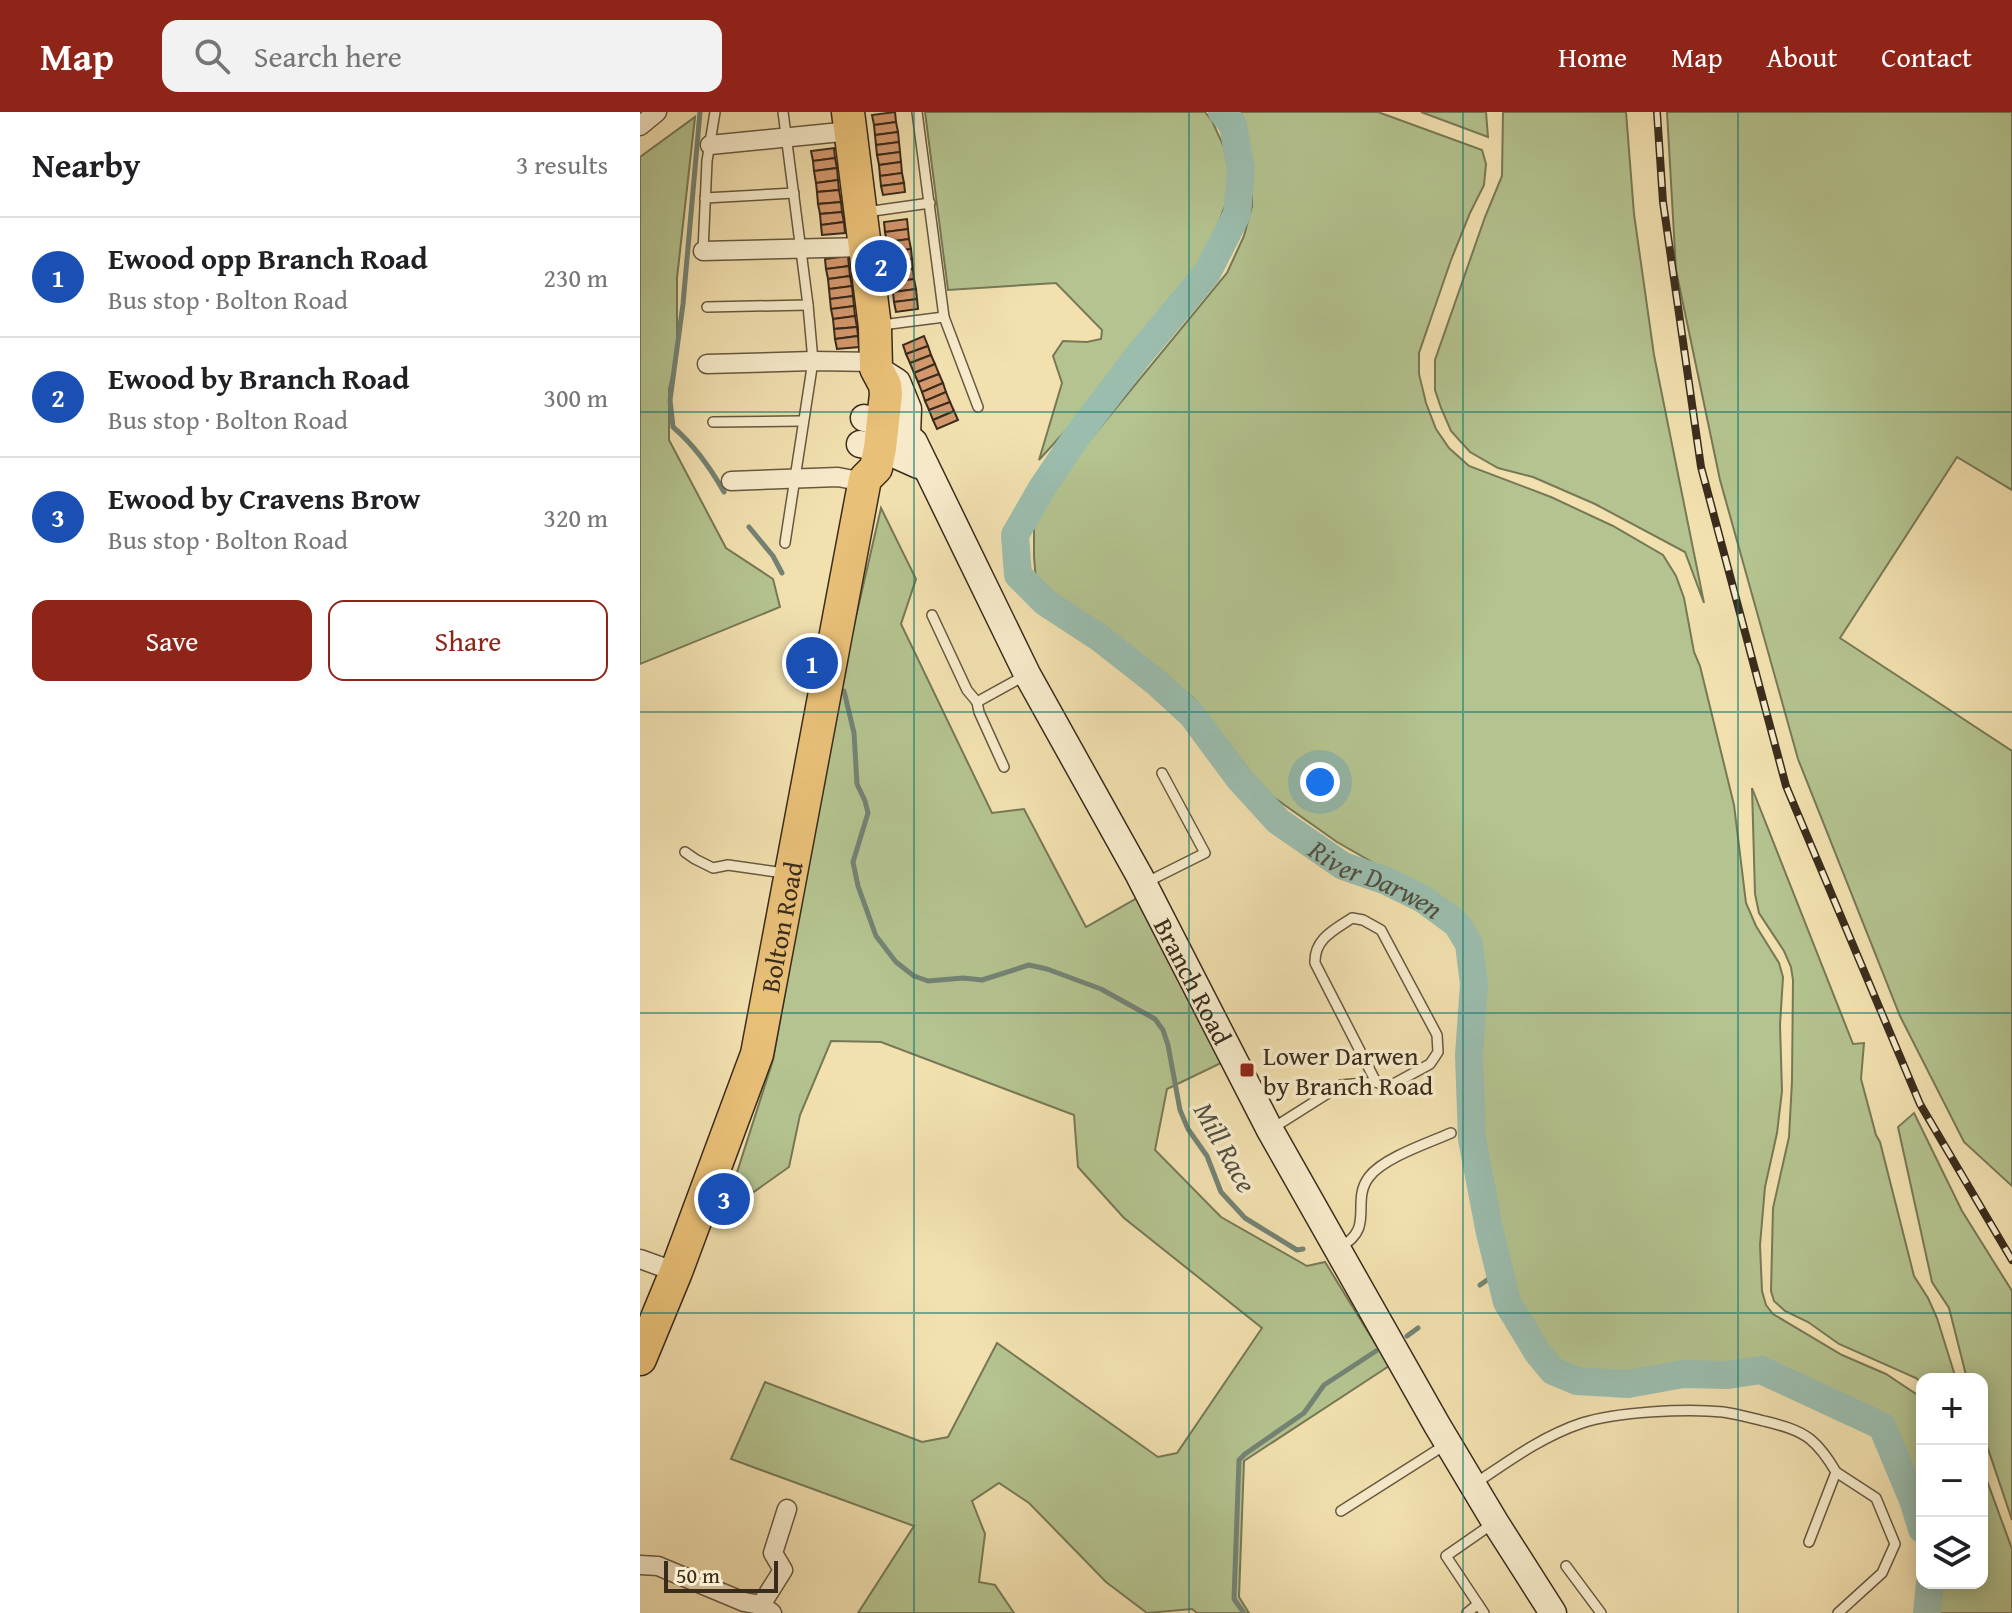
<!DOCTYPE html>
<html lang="en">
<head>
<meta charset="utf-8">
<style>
	body { margin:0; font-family:"Gentium Book Plus",serif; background:#f2f2f2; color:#202124 }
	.controls { position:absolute; right:24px; bottom:24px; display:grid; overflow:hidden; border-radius:16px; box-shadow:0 4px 20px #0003 }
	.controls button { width:72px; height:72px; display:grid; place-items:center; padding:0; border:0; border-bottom:2px solid #e0e0e0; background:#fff; color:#202124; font:40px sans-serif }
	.scale { position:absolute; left:24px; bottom:20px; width:114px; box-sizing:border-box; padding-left:8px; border:4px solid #3a2c1c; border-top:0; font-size:22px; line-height:28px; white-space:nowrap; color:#3a2c1c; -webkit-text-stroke:6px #f7ebcb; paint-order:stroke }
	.you { position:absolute; left:680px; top:670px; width:28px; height:28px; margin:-20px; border:6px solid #fff; border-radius:50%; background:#1a73e8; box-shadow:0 0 0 12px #1a73e833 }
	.badge { display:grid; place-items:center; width:52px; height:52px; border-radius:50%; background:#8f2418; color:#fff; font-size:26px; font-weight:700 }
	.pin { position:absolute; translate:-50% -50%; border:4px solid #fff; box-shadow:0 2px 8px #0006 }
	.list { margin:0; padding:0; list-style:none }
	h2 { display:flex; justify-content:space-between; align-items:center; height:104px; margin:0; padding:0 32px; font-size:34px }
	h2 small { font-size:26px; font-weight:400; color:#757577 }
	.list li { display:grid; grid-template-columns:52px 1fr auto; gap:24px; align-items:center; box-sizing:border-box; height:120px; padding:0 32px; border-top:2px solid #e0e0e0 }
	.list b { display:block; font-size:30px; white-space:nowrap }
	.list p { margin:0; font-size:26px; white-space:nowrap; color:#757577 }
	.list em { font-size:26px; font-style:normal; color:#757577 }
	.actions { display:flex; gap:16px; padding:24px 32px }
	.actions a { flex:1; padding:18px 0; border:2px solid #8f2418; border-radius:16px; text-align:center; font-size:28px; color:#8f2418 }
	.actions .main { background:#8f2418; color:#fff }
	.icon { flex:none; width:44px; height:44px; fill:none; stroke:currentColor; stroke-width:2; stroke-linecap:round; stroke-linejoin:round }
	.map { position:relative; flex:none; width:1372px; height:1501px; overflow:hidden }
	header { display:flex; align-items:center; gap:48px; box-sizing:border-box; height:112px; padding:0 40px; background:#8f2418; color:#fff }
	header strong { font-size:38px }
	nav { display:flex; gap:44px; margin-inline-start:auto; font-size:28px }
	.search { width:560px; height:72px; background:#f2f2f2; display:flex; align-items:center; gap:20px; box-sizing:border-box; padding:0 28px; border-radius:16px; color:#757577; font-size:30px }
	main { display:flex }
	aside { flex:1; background:#fff }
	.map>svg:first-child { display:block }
	.green { fill:#b4c38f; stroke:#777856; stroke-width:2 }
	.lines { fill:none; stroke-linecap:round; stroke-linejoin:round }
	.stream { stroke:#748374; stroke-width:5 }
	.river { stroke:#9bbdae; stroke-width:28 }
	.building { fill:#d4986d; stroke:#3a2c1c; stroke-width:2 }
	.lane-casing { stroke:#685941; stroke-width:12 }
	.street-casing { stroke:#685941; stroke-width:21 }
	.secondary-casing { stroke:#3a2c1c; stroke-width:29 }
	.highway-casing { stroke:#3a2c1c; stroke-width:35 }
	.lane { stroke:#f7ebcb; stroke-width:9 }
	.street { stroke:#f7ebcb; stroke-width:18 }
	.secondary { stroke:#f7ebcb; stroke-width:26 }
	.highway { stroke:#e9c078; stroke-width:32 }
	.rail-casing { stroke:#3a2c1c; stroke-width:8 }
	.rail { stroke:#f7ebcb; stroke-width:5; stroke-dasharray:15; stroke-linecap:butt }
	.grid { fill:none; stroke:#0f766e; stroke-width:2; stroke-opacity:0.55 }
	.poi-dot { fill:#8f2418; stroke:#f7ebcb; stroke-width:3 }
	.labels { text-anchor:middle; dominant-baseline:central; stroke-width:7; stroke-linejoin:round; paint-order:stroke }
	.street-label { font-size:26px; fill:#3a2c1c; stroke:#f7ebcb }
	.poi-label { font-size:26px; fill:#3a2c1c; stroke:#f7ebcb; text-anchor:start }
	.water-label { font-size:28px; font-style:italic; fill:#525040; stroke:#f7ebcb }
</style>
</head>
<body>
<header>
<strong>Map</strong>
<div class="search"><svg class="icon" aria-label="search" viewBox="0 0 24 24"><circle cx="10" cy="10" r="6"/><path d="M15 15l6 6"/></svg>Search here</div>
<nav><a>Home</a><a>Map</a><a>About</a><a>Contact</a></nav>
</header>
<main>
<aside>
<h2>Nearby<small>3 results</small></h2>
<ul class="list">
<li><span class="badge" style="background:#1a4fb4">1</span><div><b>Ewood opp Branch Road</b><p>Bus stop · Bolton Road</p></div><em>230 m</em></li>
<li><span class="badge" style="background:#1a4fb4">2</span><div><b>Ewood by Branch Road</b><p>Bus stop · Bolton Road</p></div><em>300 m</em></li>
<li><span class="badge" style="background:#1a4fb4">3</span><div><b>Ewood by Cravens Brow</b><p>Bus stop · Bolton Road</p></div><em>320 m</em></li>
</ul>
<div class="actions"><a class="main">Save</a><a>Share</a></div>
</aside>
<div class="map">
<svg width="1372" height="1501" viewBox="0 0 1372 1501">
	<rect width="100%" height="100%" fill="#f2e0af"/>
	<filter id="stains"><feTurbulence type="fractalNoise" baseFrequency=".0025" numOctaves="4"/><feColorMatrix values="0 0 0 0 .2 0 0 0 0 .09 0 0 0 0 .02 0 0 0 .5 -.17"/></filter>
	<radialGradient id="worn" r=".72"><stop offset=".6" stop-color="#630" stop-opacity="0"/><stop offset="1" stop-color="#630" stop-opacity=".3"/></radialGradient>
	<!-- green -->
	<g class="green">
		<polygon points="285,0 565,0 572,9 584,35 590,65 586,91 565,147 455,290 428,316 399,348 422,271 413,244 423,229 447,230 461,227 462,218 416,171 308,178"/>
		<polygon points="592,0 738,0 842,38 846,52 844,73 830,101 811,148 779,241 779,262 786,291 796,317 809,336 829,354 911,385 973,414 1023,443 1036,464 1044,486 1054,540 1060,554 1094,693 1106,791 1116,814 1139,851 1143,865 1140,913 1142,979 1137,1021 1125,1075 1120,1133 1122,1179 1126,1193 1133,1202 1202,1243 1246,1262 1282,1286 1282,1400 1245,1312 1122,1253 987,1266 932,1261 914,1251 896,1232 881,1201 839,1021 841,882 837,839 823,813 802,790 697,730 626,680 555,588 517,555 438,503 396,468 394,445 394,404 434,347 587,161 604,124 612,94 612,61 602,12"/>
		<polygon points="781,0 846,0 848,25"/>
		<polygon points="863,0 986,0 994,102 1014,243 1064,491 1045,440 955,392 893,365 858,356 830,340 811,319 801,296 795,278 795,248 845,105 862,64"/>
		<polygon points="1027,0 1372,0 1372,378 1317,345 1200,526 1372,639 1372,1074 1324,1030 1260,904 1158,647 1080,368 1036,158"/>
		<polygon points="55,5 37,166 37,242 29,277 29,328 86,436 133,467 140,495 0,552 0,45"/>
		<polygon points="241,396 276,467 261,512 352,701 384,697 446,815 499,785 581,951 527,977 515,1038 581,1105 667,1154 685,1150 749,1254 604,1349 599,1485 609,1501 557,1501 552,1497 507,1501 466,1470 389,1391 359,1371 332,1389 345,1422 339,1470 355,1473 374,1501 218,1501 274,1414 91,1347 125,1270 282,1330 308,1325 357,1231 518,1345 537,1341 622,1216 484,1106 438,1055 434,1003 241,930 191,929 160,1003 149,1055 84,1101 133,948 198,583"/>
		<polygon points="1112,676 1213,932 1224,931 1221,967 1236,1023 1240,1030 1274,1164 1288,1186 1297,1206 1316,1267 1282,1267 1282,1271 1276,1266 1199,1232 1168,1210 1145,1199 1134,1189 1131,1179 1133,1096 1149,1025 1152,969 1153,868 1151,855 1144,839 1119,801 1115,782"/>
		<polygon points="1274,1001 1322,1099 1372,1179 1372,1408 1342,1319 1342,1267 1327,1267 1309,1196 1292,1170 1258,1015"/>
		<polygon points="1342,1355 1372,1437 1372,1501 1296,1501 1297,1471 1342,1471"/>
	</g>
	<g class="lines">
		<!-- stream -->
		<g class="stream">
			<path d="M60,0L43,192L30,288L33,315C54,333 70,355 84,380"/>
			<polyline points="109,415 133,444 142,461"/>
			<polyline points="204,579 214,621 217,672 225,689 228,701 213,750 218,774 236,824 256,850 274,864 288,869 323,866 342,868 389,853 407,857 461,877 515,907 523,918 528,933 540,998 548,1017 567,1044 581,1080 605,1106 657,1138 663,1137"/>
			<polyline points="840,1173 860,1159"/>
			<polyline points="767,1224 778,1216"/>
			<polyline points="604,1501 594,1487 599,1348 605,1342 664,1301 684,1273 736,1239"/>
		</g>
		<!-- river -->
		<g class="river">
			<path id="s1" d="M582,0L593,13L601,58L597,102L567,161L499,243L437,324L402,376L375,423L378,463L405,490L460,526L516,570L552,603L598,665L638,709L703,754L744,768L783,787L817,812L829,832L834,872L829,943L832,1027L850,1121L867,1190L898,1241L913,1259L937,1269L988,1272L1043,1262L1088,1263L1121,1258L1242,1314L1273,1388L1282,1417"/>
			<polyline points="1287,1501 1290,1471"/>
		</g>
	</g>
	<!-- building -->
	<g class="building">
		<polygon points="255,0 256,10 234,13 232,3"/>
		<polygon points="256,10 258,20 235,23 234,13"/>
		<polygon points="258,20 259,30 236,33 235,23"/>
		<polygon points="259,30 260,40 237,43 236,33"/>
		<polygon points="194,36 195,46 173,49 171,39"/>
		<polygon points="260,40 261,50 239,53 237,43"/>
		<polygon points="195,46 197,56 174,59 173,49"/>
		<polygon points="261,50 262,61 240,64 239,53"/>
		<polygon points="197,56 198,68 176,71 174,59"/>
		<polygon points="262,61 264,71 241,74 240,64"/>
		<polygon points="198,68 199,78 177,80 176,71"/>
		<polygon points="264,71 265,80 243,83 241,74"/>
		<polygon points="199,78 201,90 178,92 177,80"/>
		<polygon points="201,90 202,100 180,102 178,92"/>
		<polygon points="202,100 204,110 181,113 180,102"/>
		<polygon points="267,107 268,117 245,120 244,110"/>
		<polygon points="204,110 205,121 182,123 181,113"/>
		<polygon points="268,117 269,127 247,130 245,120"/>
		<polygon points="269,127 271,137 248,140 247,130"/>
		<polygon points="271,137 272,147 249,150 248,140"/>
		<polygon points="208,144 209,154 186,157 185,147"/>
		<polygon points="272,147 273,157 250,160 249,150"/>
		<polygon points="209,154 210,164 188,167 186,157"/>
		<polygon points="273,157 274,167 252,170 250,160"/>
		<polygon points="210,164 212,174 189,177 188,167"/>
		<polygon points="274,167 276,177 253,180 252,170"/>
		<polygon points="212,174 213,184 190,187 189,177"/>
		<polygon points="276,177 277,187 254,190 253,180"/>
		<polygon points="213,184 214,194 191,197 190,187"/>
		<polygon points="277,187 278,197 256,200 254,190"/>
		<polygon points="214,194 215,204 193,207 191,197"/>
		<polygon points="215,204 217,215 194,217 193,207"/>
		<polygon points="217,215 218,224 195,227 194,217"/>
		<polygon points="218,224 219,235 197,237 195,227"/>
		<polygon points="284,224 288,234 266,242 263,233"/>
		<polygon points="288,234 291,243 270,251 266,242"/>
		<polygon points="291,243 295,252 274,261 270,251"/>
		<polygon points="295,252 299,262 278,270 274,261"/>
		<polygon points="299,262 303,271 282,280 278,270"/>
		<polygon points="303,271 306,280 285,289 282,280"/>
		<polygon points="306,280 310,290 289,298 285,289"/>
		<polygon points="310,290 314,299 293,308 289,298"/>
		<polygon points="314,299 318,308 297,317 293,308"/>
	</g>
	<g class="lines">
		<defs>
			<g id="lane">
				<polyline points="143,0 168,193 173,249 145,431"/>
				<polyline points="277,0 304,205 338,295"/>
				<polyline points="65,86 154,81"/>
				<polyline points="226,100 290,91"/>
				<polyline points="63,139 67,49 75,0"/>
				<polyline points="67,195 168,193"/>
				<polyline points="242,213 304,205"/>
				<polyline points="73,310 163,309"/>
				<polyline points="292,503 327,578 337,590 384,564"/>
				<polyline points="337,590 339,600 364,655"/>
				<polyline points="45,740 55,747 73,756 88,753 144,761"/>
				<polyline points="507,770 565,741 522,661"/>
				<path d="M633,1016L701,973L736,970L748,975L790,952L798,940L797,923L741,818L723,808L712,806C694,818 674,827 675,851L736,970"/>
				<path d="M700,1135C736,1116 710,1090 729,1065C743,1046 788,1031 811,1021"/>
				<path d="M836,1371C870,1348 903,1324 942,1311C976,1300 1047,1296 1083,1300C1097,1302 1111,1306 1124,1309C1140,1313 1157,1317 1170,1327C1181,1336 1189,1348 1196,1360"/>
				<polyline points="701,1399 805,1333"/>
				<polyline points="1169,1430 1196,1360 1236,1386 1255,1432 1242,1461 1198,1501"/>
				<polyline points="926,1454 961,1501"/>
				<polyline points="827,1501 838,1492"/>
				<polyline points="844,1501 806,1444 852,1412"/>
			</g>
			<g id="street">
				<polyline points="0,14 17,0"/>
				<polyline points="70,33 211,19"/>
				<polyline points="63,139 225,135"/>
				<polyline points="67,252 173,249 236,250"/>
				<polyline points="91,369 198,365 224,370"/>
				<polyline points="0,1147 36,1160"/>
				<polyline points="0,1453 18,1454 104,1490 121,1493 132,1501"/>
				<polyline points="121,1493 143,1458 133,1441 147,1397"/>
			</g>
			<g id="secondary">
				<polyline points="238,258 257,270 268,297 267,323"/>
				<path id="s2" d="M224,306L256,315L274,330L387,562L499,763L630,1018L797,1313L855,1410L913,1501"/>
				<polyline points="220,332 240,336 278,353 284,353"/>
			</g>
			<g id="highway">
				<path id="s3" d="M0,1247L36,1160L117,942L225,367L236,356L240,336L246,282L245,273L236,256L235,215L208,0"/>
			</g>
		</defs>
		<!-- lane casing -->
		<use href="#lane" class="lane-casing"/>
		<!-- street casing -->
		<use href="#street" class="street-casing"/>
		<!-- secondary casing -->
		<use href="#secondary" class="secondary-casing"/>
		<!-- highway casing -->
		<use href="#highway" class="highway-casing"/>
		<!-- lane -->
		<use href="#lane" class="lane"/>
		<!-- street -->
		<use href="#street" class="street"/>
		<!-- secondary -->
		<use href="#secondary" class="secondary"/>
		<!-- highway -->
		<use href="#highway" class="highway"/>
		<defs>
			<polyline id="rail" points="1017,0 1023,90 1061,355 1146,674 1280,992 1372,1148"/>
		</defs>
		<!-- rail casing -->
		<use href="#rail" class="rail-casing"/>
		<!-- rail -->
		<use href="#rail" class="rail"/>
	</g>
	<!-- grid -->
	<path class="grid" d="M274,0V1501M549,0V1501M823,0V1501M1098,0V1501M0,300H1372M0,600H1372M0,901H1372M0,1201H1372"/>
	<!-- markers -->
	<rect class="poi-dot" x="599" y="950" width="16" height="16" rx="4"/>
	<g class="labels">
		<!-- street labels -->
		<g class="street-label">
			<text stroke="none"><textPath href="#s3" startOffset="456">Bolton Road</textPath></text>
			<text stroke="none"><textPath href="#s2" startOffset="664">Branch Road</textPath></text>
		</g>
		<!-- poi labels -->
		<g class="poi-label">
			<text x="623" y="943">Lower Darwen<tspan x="623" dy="30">by Branch Road</tspan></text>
		</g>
		<!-- water labels -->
		<g class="water-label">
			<text stroke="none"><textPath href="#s1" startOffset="1014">River Darwen</textPath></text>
			<text transform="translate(586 1035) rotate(61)">Mill Race</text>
		</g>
	</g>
	<rect width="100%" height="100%" filter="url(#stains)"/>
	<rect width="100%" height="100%" fill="url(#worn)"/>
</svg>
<div class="controls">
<button>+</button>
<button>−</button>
<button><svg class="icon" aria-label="layers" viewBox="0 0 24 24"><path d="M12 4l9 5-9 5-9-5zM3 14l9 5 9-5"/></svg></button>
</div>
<div class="scale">50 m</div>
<div class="you"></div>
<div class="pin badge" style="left:172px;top:551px;background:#1a4fb4">1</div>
<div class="pin badge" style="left:241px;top:154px;background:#1a4fb4">2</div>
<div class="pin badge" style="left:84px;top:1087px;background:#1a4fb4">3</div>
</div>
</main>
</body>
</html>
